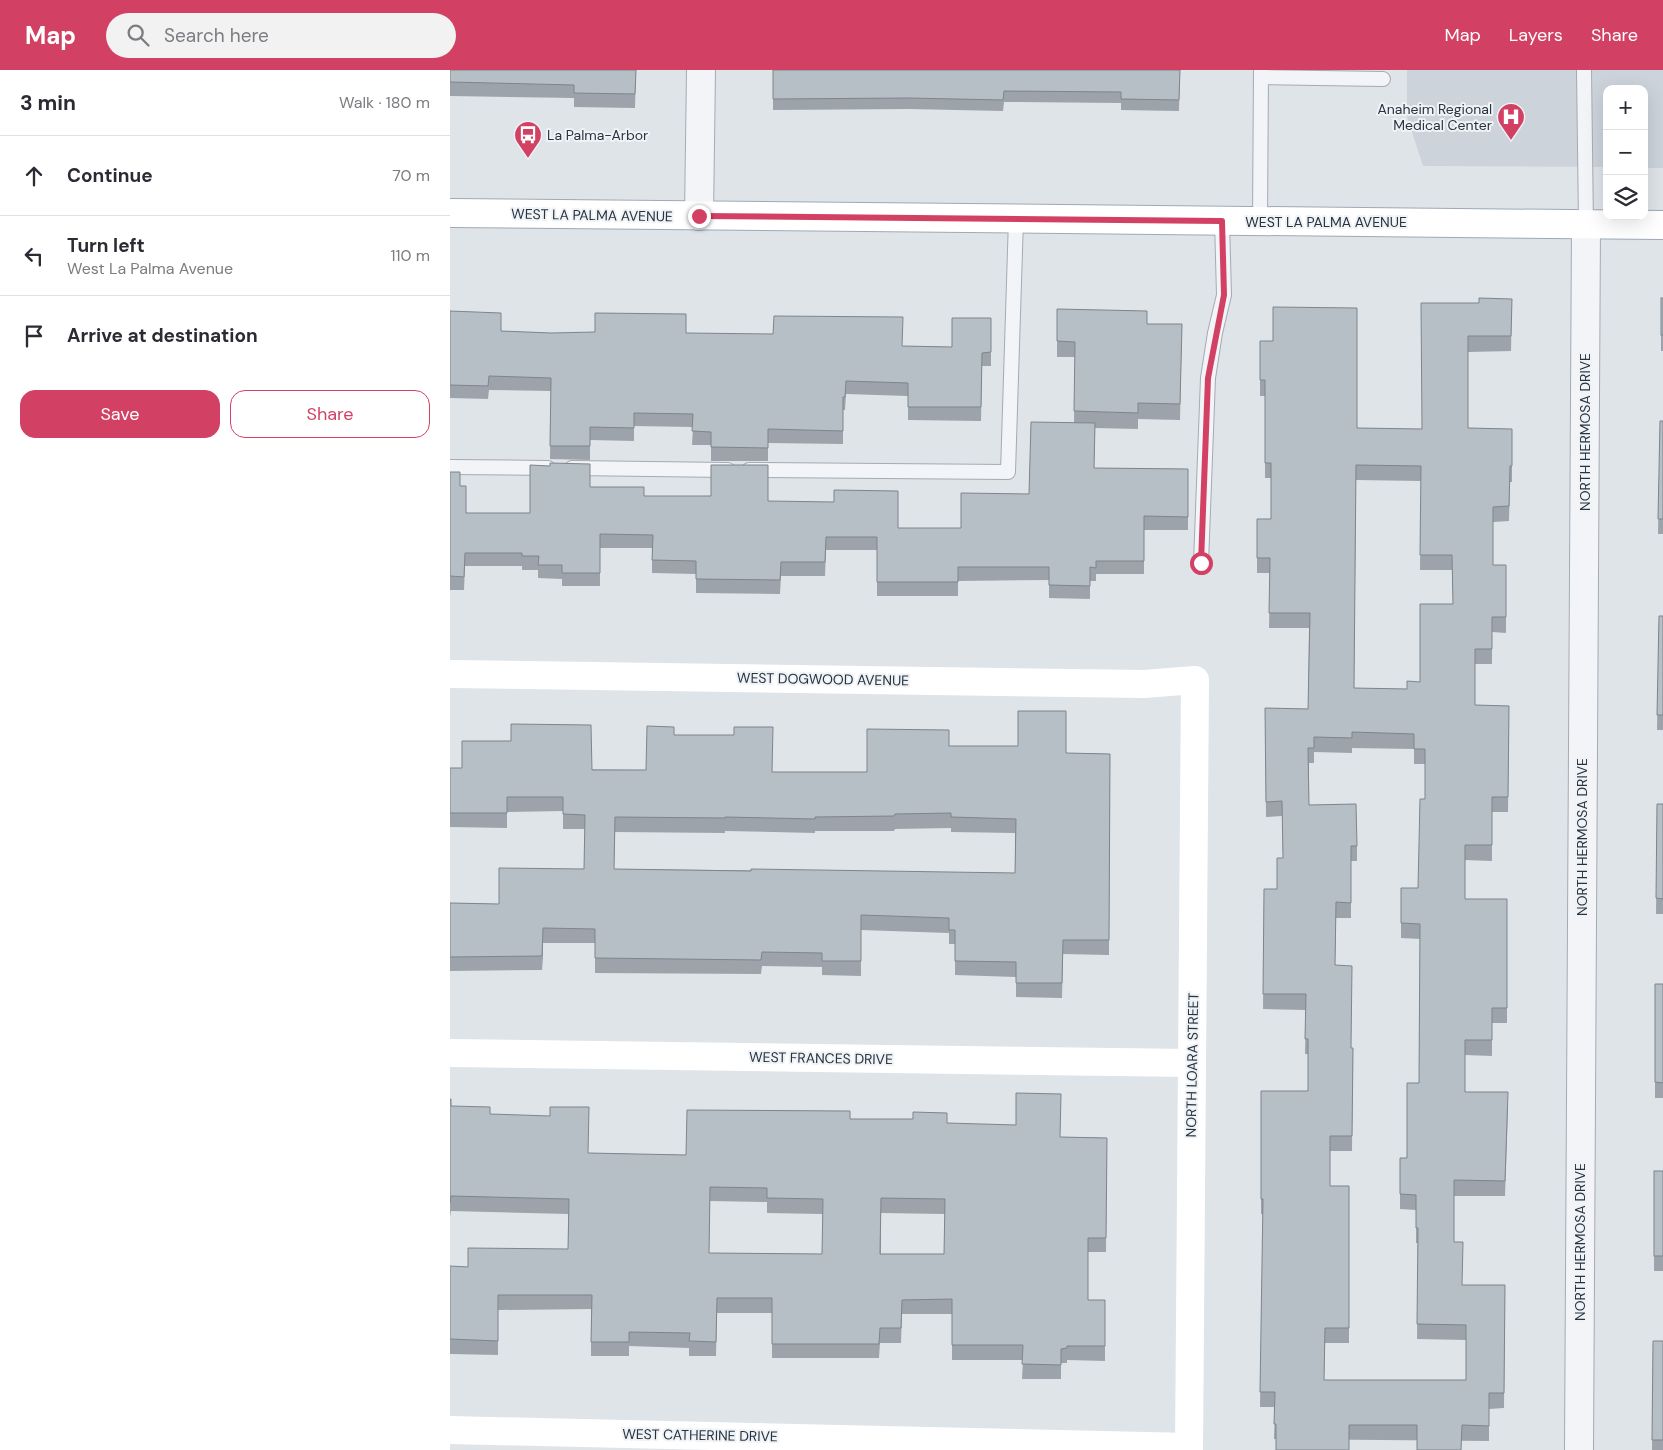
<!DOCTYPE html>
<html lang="en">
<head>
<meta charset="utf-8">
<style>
	body { margin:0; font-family:"DM Sans",sans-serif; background:#f2f2f3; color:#2b2b33 }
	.controls { position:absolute; right:15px; top:15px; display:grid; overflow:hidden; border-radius:10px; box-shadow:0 5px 20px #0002 }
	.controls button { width:45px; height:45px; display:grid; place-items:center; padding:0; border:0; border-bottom:1px solid #e1e1e2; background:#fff; color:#2b2b33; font:25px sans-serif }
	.stop { position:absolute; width:15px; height:15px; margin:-11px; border:4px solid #d24164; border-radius:50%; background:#fff }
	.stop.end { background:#d24164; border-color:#fff; box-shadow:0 1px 5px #0008 }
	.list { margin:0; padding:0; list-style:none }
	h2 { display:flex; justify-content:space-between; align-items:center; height:65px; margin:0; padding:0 20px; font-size:21px }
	h2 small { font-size:16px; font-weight:400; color:#7c7c81 }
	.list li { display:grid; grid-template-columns:32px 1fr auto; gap:15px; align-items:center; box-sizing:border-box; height:80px; padding:0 20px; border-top:1px solid #e1e1e2 }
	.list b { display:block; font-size:19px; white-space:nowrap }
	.list p { margin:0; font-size:16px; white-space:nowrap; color:#7c7c81 }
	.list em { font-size:16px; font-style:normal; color:#7c7c81 }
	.actions { display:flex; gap:10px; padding:15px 20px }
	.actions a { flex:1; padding:11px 0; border:1px solid #d24164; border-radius:15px; text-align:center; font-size:18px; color:#d24164 }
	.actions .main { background:#d24164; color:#fff }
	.icon { flex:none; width:28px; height:28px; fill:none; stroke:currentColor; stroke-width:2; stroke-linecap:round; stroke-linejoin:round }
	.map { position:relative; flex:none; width:1213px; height:1380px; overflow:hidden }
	header { display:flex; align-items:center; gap:30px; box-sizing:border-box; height:70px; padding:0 25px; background:#d24164; color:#fff }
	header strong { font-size:24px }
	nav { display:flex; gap:28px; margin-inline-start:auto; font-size:18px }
	.search { width:350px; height:45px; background:#f2f2f3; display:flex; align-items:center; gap:12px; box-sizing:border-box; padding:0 18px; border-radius:28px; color:#7c7c81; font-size:19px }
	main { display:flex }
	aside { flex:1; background:#fff }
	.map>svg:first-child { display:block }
	.built { fill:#cdd3db }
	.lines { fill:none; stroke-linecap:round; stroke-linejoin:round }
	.lane-casing { stroke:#a4abb3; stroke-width:16 }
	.street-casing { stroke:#a4abb3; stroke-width:30 }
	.primary-casing { stroke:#9ea9b5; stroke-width:30 }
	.lane { stroke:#f2f4f7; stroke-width:14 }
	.street { stroke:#f2f4f7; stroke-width:28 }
	.secondary { stroke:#fff; stroke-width:28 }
	.primary { stroke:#fff; stroke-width:28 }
	.wall { fill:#9da3aa; fill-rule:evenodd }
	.shaded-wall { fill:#7f858b }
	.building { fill:#b6bec6; stroke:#7f858b; fill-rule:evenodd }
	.route { stroke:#d24164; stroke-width:6 }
	.labels { text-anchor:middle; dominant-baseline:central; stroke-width:4; stroke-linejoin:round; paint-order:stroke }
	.poi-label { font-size:14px; fill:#283341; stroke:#eff3f6; text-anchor:end }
	.street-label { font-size:14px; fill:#283341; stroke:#eff3f6 }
</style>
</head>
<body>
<header>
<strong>Map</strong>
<div class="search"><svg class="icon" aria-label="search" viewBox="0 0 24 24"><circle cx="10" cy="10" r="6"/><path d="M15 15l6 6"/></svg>Search here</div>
<nav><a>Map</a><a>Layers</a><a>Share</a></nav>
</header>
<main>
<aside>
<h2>3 min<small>Walk · 180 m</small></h2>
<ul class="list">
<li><svg class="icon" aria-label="ahead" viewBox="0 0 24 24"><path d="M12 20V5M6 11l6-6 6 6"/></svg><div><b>Continue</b></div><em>70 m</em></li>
<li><svg class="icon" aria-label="left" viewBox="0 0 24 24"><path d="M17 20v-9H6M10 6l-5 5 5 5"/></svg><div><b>Turn left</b><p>West La Palma Avenue</p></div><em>110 m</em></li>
<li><svg class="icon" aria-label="arrive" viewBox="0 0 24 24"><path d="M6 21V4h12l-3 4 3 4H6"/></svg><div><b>Arrive at destination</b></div></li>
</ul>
<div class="actions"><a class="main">Save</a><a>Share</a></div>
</aside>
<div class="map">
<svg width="1213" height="1380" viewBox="0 0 1213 1380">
	<rect width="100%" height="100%" fill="#dfe4e9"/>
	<!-- built -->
	<polygon class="built" points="957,0 1213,0 1213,98 1194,98 1194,19 1157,19 1157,97 973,96 957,47"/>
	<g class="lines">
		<defs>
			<g id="lane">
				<polyline points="1134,0 1136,154"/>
				<polyline points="811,7 933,9"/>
				<polyline points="810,151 811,0"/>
				<polyline points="0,397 98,398"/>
				<polyline points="122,398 278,400"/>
				<polyline points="299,400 558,402 566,149"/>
				<polyline points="751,493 758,308 765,263 774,225 772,151"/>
			</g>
			<g id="street">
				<polyline points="249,146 251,0"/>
				<polyline points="1129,1380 1136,154"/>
			</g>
			<polyline id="primary" points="0,143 1213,155"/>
		</defs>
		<!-- lane casing -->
		<use href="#lane" class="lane-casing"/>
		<!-- street casing -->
		<use href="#street" class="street-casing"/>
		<!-- primary casing -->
		<use href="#primary" class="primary-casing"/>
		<!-- lane -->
		<use href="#lane" class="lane"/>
		<!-- street -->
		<use href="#street" class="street"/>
		<!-- secondary -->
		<g class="secondary">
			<polyline points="0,604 694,614 745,610 739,1380"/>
			<polyline points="0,983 742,993"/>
			<polyline points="0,1360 739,1377"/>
		</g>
		<!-- primary -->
		<use href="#primary" class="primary"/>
	</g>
	<!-- wall -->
	<g class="wall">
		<polygon points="0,0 186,0 185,38 124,37 124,28 0,26"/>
		<polygon points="323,0 730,0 729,41 671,40 671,33 554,32 553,41 459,39 323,40"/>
		<rect x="1211" y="228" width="2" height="53"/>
		<path d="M1062,229L1061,281L1018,282V358L1062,359V412H1060L1059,451L1043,452V495H1056V563L1042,562V594H1025V635L1059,636L1058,742H1042V791L1015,790V829H1057V953H1042V986L1015,985V1022L1058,1037L1055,1126H1004V1172L1012,1215H1055L1054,1338L1039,1339V1371L824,1369L825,1337H810L813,1144H811V1021H858V984H855L856,940L813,939L814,819H827L833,788L832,746L816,747L815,638L858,639L859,558H819L820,503H807V449H821V408H815V326H810V271L907,358L972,359L1029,233ZM906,410L971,411L970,500H1002L1003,534L970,612L957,619L904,618ZM902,678L964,679V694H975V729L968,818H951V868L970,869L969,1013L957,1088H950V1139L966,1140V1173H968L967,1269L1016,1270V1310H874L875,1273H899V1116H880V1081H902L903,978H901L885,895L886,848H901V791H907V776L859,735V693H864V682L902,683Z"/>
		<polygon points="607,239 697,254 732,254 730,350 688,349 688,359 645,358 644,398 738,399 738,460 694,460 694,504 646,504 646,511 640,511 640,529 599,528 599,510 508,511 508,526 427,526 427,480 376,480 375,506 331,506 330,524 246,523 246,504 202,503 202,478 150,478 150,516 112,516 112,509 88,508 88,500 72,500 72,496 15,496 14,520 0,520 0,402 10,416 16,443 80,443 140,417 194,426 318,431 448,458 511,458 579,424 624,353 625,287 607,287"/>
		<polygon points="0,241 51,261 101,263 236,263 452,276 502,277 541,248 541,296 532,296 531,351 458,350 458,326 396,324 395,340 393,340 393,374 318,373 318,391 261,391 261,375 242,375 243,357 184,356 184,371 140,370 140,390 100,389 101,321 39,320 38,329 0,328"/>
		<polygon points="1210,351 1213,351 1213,464 1208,464"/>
		<polygon points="1209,546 1213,546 1213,660 1207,660"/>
		<path d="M224,665L323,702H417L499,676L616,683L660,684L659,885L613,884L612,928L566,927V907L505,905V874H499V863L411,860V906L372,905V897L312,896L311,904L145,903V873H93L92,900L0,901V833L49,834L134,799L135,759H113V741L57,742V758L0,757V698L196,700ZM501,758V762L565,763V803L164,799L165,762L275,763V761L365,763V761H444L445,759Z"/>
		<polygon points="1207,734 1213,734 1213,844 1206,844"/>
		<rect x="1205" y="914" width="8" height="114"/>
		<path d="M0,1029L1,1036L40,1044L138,1083L236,1085L400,1049L497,1053L610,1067L657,1068L656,1182H638V1230H655V1291L617,1290V1293H611V1309H572L573,1290H502V1244H452L451,1273H430L429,1288H322V1243H267L266,1286H239V1278L179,1276V1286H141V1239L48,1240V1285L0,1284V1196L18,1197L118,1179V1144L1,1141L0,1147ZM260,1131L317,1132V1143L373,1144L372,1184L259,1183ZM431,1143L495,1144L494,1184H431Z"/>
		<rect x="1204" y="1101" width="9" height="100"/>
		<polygon points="1203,1271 1213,1271 1213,1380 1202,1380"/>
	</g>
	<!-- shaded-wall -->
	<polygon class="shaded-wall" points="93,858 93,873 92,900 92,886"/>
	<!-- building -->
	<g class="building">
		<polygon points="0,0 186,0 185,24 124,23 124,15 0,12"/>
		<polygon points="323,0 730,0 729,30 671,29 671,22 554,21 553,30 459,28 323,29"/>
		<path d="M1029,228L1062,229L1061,266H1018V358L1062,359V396H1060L1059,436L1043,437V495H1056V547H1042V579H1025V635L1059,636L1058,727H1042V775H1015V829H1057V938H1042V970H1015V1022H1058L1055,1111L1004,1110V1172H1013L1012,1215H1055L1054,1323H1039V1356L1012,1355L1011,1380H967V1355H899V1380H826V1354H824L825,1322H810L813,1129H811V1021H858V969H855L856,924H813L814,819H827V788H833L832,731L816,732L815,638L858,639L860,543H819L820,488H807V449H821V393H815V310H810V271H823V237L907,238V358L972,359L971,233H1029ZM906,395L971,396L970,485H1002L1003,534H970V612L957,611V619L904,618ZM902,662L964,664V679H975V729H970L968,818H951V853L970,854L969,1013H957V1088H950V1124L966,1125V1158H968L967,1254L1016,1255V1310H874L875,1258H899V1116H880V1066H902L903,978H901L902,896L885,895L886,832L901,833V776H907L906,734L859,735L858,678H864V667L902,668Z"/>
		<rect x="1211" y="228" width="2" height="37"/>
		<polygon points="607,239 697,241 697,254 732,254 730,334 688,333 688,343 624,341 625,272 607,271"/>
		<polygon points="0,241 51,243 51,261 101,263 145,262 145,243 236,244 236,263 323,264 324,246 453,247 452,276 502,277 502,248 541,248 541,282 532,283 531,337 458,337 458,313 396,311 395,327 393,327 393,361 318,359 318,378 261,377 261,362 242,361 243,344 184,343 184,358 140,357 140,376 100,376 101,308 39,306 38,316 0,315"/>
		<polygon points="1210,351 1213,351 1213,449 1208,449"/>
		<polygon points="581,352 645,353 644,398 738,399 738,447 694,446 694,491 646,491 646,498 640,497 640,516 599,515 599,497 508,497 508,512 427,512 427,467 376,467 375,492 331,492 330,510 246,509 246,491 202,490 203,465 150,464 150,503 112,503 112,495 88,495 89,486 72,486 72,483 15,483 14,507 0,506 0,402 10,402 10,416 16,416 16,443 80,443 80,395 100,396 100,393 140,394 140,417 194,417 194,426 261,426 261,395 318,395 318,431 384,432 384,420 448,421 448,458 511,458 511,423 579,424"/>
		<polygon points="1209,546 1213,546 1213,645 1207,645"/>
		<path d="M568,641H616V683L660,684L659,870H613L612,913H566V892L505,891V860H499V848L411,845V891H372V883L312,882L311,890L145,888V859L93,858L92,886L0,887V833L49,834V798L134,799L135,745L113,744V727H57V743H0V698H12V671H61V654L141,655L142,700H196L197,656L224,657V665H284V657H323L322,702H417V659L499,660V676H568ZM501,743V747L566,749L565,803L301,799V801L164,799L165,747L275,748V747L365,749V747L444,746L445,744Z"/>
		<polygon points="1207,734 1213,734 1213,829 1206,828"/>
		<polygon points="1205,914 1213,914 1213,1013 1205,1012"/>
		<path d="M566,1023L611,1024L610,1067L657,1068L656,1168H638V1230H655V1276H617V1278L611,1279V1295L572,1294L573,1275H502V1229L452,1230L451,1258H430L429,1274H322V1228H267L266,1272L239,1271L240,1263L179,1262V1272H141L142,1225H48V1271L0,1269V1196L18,1197V1178L118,1179L119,1129L1,1126L0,1133V1029H1V1036L40,1037V1044L100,1046V1037H139L138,1083L236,1085L237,1040L400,1041V1049H463V1042L497,1043V1053L566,1055ZM260,1117L317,1118V1128L373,1129L372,1184L259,1183ZM431,1128L495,1129L494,1184H430Z"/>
		<rect x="1204" y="1101" width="9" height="85"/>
		<polygon points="1203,1271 1213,1271 1213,1370 1202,1370"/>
	</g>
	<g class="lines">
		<!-- route -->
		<polyline class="route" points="249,146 772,151 774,225 758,308 751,493"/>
	</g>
	<!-- icons -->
	<defs>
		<symbol id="hospital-pin" viewBox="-11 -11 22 30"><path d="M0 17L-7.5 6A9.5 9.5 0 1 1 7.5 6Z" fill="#d24164" stroke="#eff3f6"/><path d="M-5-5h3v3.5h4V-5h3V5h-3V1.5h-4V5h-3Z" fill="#fff"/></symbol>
		<symbol id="bus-pin" viewBox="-11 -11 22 30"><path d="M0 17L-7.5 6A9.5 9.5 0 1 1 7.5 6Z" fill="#d24164" stroke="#eff3f6"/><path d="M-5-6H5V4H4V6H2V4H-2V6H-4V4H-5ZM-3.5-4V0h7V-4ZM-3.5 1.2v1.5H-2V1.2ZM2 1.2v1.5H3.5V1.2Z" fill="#fff"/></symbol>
	</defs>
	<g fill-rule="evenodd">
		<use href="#hospital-pin" x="1045" y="31" width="32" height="43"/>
		<use href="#bus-pin" x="62" y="49" width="32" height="43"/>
	</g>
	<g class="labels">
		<!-- poi labels -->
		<g class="poi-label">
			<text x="1042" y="39">Anaheim Regional<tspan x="1042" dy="16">Medical Center</tspan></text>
			<text x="97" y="65" text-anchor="start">La Palma-Arbor</text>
		</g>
		<!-- street labels -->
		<g class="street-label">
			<text transform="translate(142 145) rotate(1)">WEST LA PALMA AVENUE</text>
			<text x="876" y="152">WEST LA PALMA AVENUE</text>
			<text transform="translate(1135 362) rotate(-90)">NORTH HERMOSA DRIVE</text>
			<text transform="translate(373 609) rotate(1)">WEST DOGWOOD AVENUE</text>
			<text transform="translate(1132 767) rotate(-90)">NORTH HERMOSA DRIVE</text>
			<text transform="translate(371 988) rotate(1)">WEST FRANCES DRIVE</text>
			<text transform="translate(742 995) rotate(-89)">NORTH LOARA STREET</text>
			<text transform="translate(1130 1172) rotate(-90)">NORTH HERMOSA DRIVE</text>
			<text transform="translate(250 1365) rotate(1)">WEST CATHERINE DRIVE</text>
		</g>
	</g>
</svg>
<div class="controls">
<button>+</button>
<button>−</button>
<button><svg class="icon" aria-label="layers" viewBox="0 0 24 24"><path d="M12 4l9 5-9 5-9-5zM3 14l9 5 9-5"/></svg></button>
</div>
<div class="stop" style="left:751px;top:493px"></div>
<div class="stop end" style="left:249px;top:146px"></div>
</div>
</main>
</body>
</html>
